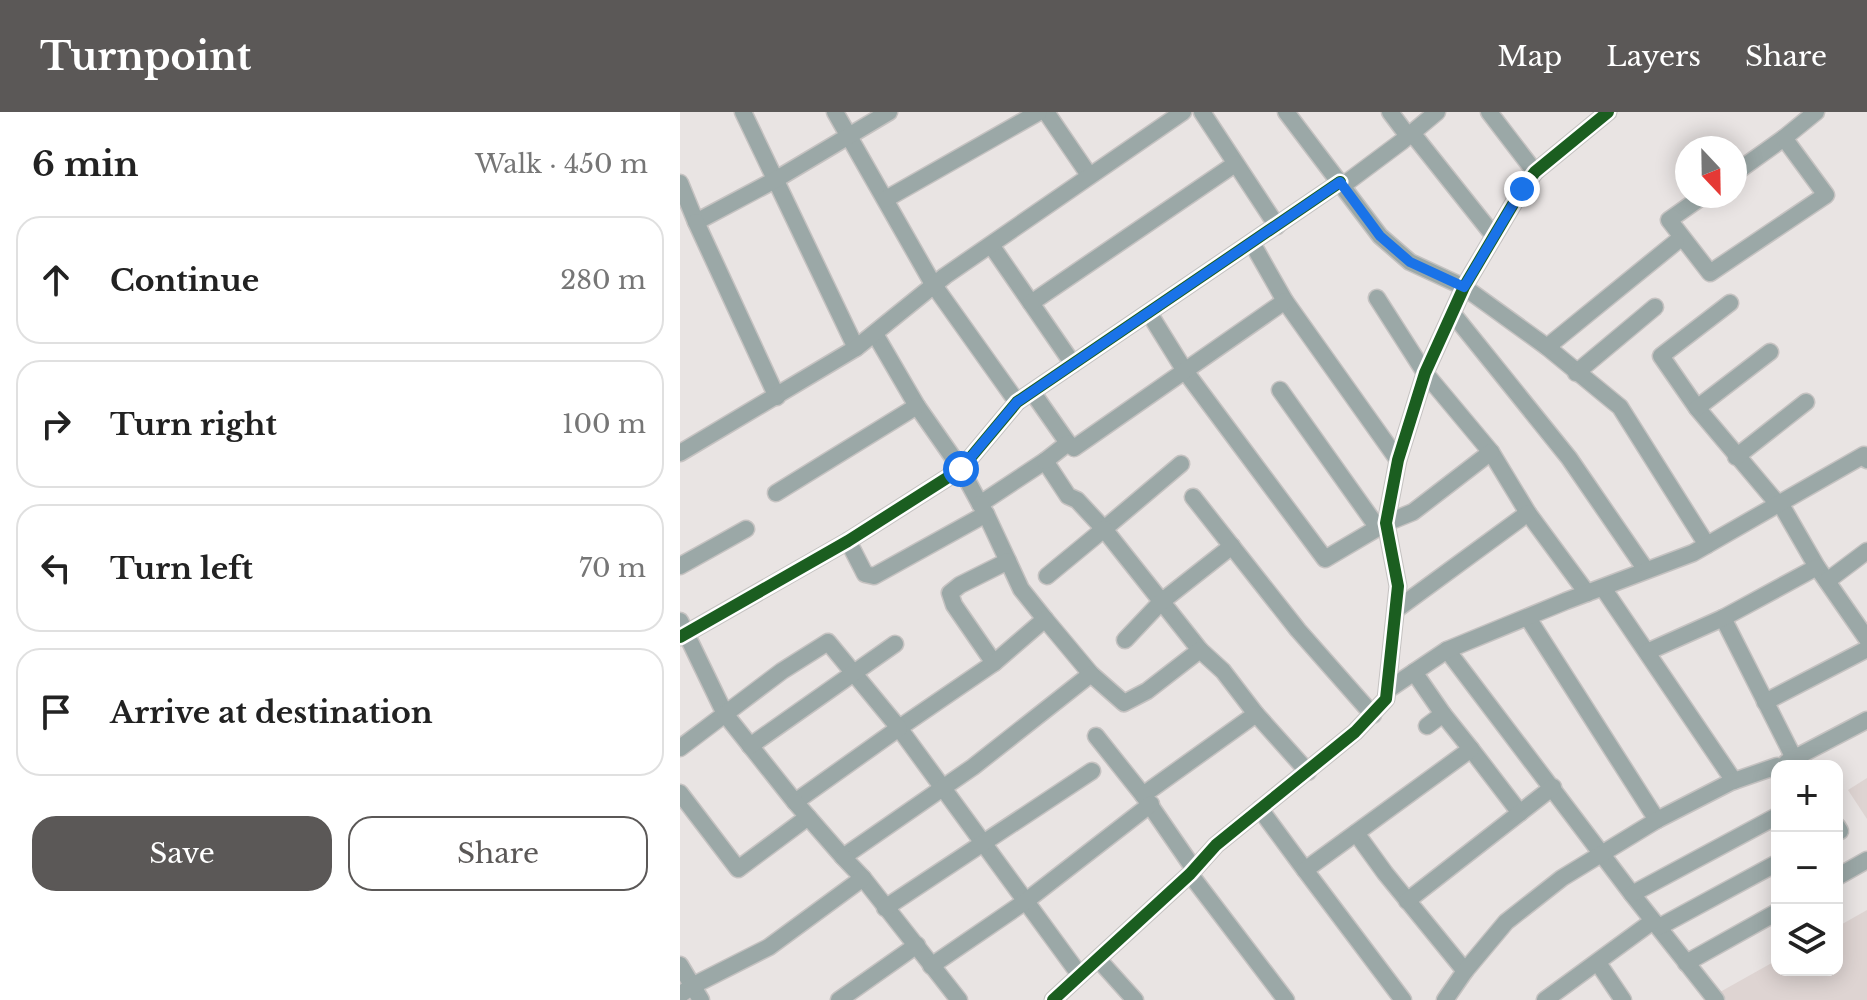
<!DOCTYPE html>
<html lang="en">
<head>
<meta charset="utf-8">
<style>
	body { margin:0; font-family:"Libre Baskerville",serif; background:#f2f2f2; color:#222 }
	.controls { position:absolute; right:24px; bottom:24px; display:grid; overflow:hidden; border-radius:16px; box-shadow:0 4px 20px #0003 }
	.controls button { width:72px; height:72px; display:grid; place-items:center; padding:0; border:0; border-bottom:2px solid #e0e0e0; background:#fff; color:#222; font:40px sans-serif }
	.compass { position:absolute; left:995px; top:24px; width:72px; height:72px; border-radius:50%; background:#fff; box-shadow:0 4px 20px #0003; rotate:158deg }
	.stop { position:absolute; width:24px; height:24px; margin:-18px; border:6px solid #1a73e8; border-radius:50%; background:#fff }
	.stop.end { background:#1a73e8; border-color:#fff; box-shadow:0 2px 8px #0008 }
	.list { margin:0; padding:0; list-style:none }
	h2 { display:flex; justify-content:space-between; align-items:center; height:104px; margin:0; padding:0 32px; font-size:34px }
	h2 small { font-size:26px; font-weight:400; color:#767676 }
	.list li { display:grid; grid-template-columns:52px 1fr auto; gap:24px; align-items:center; box-sizing:border-box; height:128px; margin:0 16px 16px; padding:0 16px; border:2px solid #e0e0e0; border-radius:24px }
	.list b { display:block; font-size:30px; white-space:nowrap }
	.list em { font-size:26px; font-style:normal; color:#767676 }
	.actions { display:flex; gap:16px; padding:24px 32px }
	.actions a { flex:1; padding:18px 0; border:2px solid #5b5857; border-radius:24px; text-align:center; font-size:28px; color:#5b5857 }
	.actions .main { background:#5b5857; color:#fff }
	.icon { flex:none; width:44px; height:44px; fill:none; stroke:currentColor; stroke-width:2; stroke-linecap:round; stroke-linejoin:round }
	.map { position:relative; flex:none; width:1187px; height:888px; overflow:hidden }
	header { display:flex; align-items:center; gap:48px; box-sizing:border-box; height:112px; padding:0 40px; background:#5b5857; color:#fff }
	header strong { font-size:38px }
	nav { display:flex; gap:44px; margin-inline-start:auto; font-size:28px }
	main { display:flex }
	aside { flex:1; background:#fff }
	.map>svg:first-child { display:block }
	.built { fill:#ded4d2 }
	.lines { fill:none; stroke-linecap:round; stroke-linejoin:round }
	.minor-casing { stroke:#c5c2c1; stroke-width:19 }
	.minor { stroke:#9ba8a7; stroke-width:16 }
	.cycleway-casing { stroke:#fff; stroke-width:17 }
	.cycleway { stroke:#1b5e20; stroke-width:12 }
	.route { stroke:#1a73e8; stroke-width:10 }
</style>
</head>
<body>
<header>
<strong>Turnpoint</strong>
<nav><a>Map</a><a>Layers</a><a>Share</a></nav>
</header>
<main>
<aside>
<h2>6 min<small>Walk · 450 m</small></h2>
<ul class="list">
<li><svg class="icon" aria-label="ahead" viewBox="0 0 24 24"><path d="M12 20V5M6 11l6-6 6 6"/></svg><div><b>Continue</b></div><em>280 m</em></li>
<li><svg class="icon" aria-label="right" viewBox="0 0 24 24"><path d="M7 20v-9h11M14 6l5 5-5 5"/></svg><div><b>Turn right</b></div><em>100 m</em></li>
<li><svg class="icon" aria-label="left" viewBox="0 0 24 24"><path d="M17 20v-9H6M10 6l-5 5 5 5"/></svg><div><b>Turn left</b></div><em>70 m</em></li>
<li><svg class="icon" aria-label="arrive" viewBox="0 0 24 24"><path d="M6 21V4h12l-3 4 3 4H6"/></svg><div><b>Arrive at destination</b></div></li>
</ul>
<div class="actions"><a class="main">Save</a><a>Share</a></div>
</aside>
<div class="map">
<svg width="1187" height="888" viewBox="0 0 1187 888">
	<rect width="100%" height="100%" fill="#e9e4e3"/>
	<!-- built -->
	<g class="built">
		<polygon points="1187,666 1187,707 1168,678"/>
		<polygon points="1187,798 1187,888 1046,888 1040,880 1097,848 1097,858 1157,858 1157,815"/>
	</g>
	<g class="lines">
		<defs>
			<g id="minor">
				<polyline points="63,0 176,236"/>
				<polyline points="155,0 253,172 337,290"/>
				<polyline points="366,0 409,63"/>
				<polyline points="522,0 597,114"/>
				<polyline points="606,0 700,124 730,150 784,175 867,235 940,295 1027,433"/>
				<polyline points="710,0 728,24"/>
				<polyline points="809,0 855,60"/>
				<polyline points="732,21 814,124"/>
				<polyline points="1055,61 1104,26"/>
				<polyline points="0,71 16,110 95,68 209,0"/>
				<polyline points="662,74 721,30 757,0"/>
				<polyline points="1023,84 989,108 1030,161 1146,83 1104,26 1136,0"/>
				<polyline points="206,87 359,0"/>
				<polyline points="16,110 97,285"/>
				<polyline points="572,131 605,189 718,348"/>
				<polyline points="311,133 393,252"/>
				<polyline points="697,186 745,261 811,340 848,401 907,481"/>
				<polyline points="351,191 555,52"/>
				<polyline points="1050,191 981,244 1017,296 1098,392"/>
				<polyline points="469,201 505,259 645,447 706,411 733,400 811,340"/>
				<polyline points="773,202 889,346 966,458"/>
				<polyline points="195,222 237,294 281,357 300,392 365,349 388,384 397,388 424,417 501,352"/>
				<polyline points="867,235 996,130"/>
				<polyline points="896,261 975,195"/>
				<polyline points="600,278 698,416"/>
				<polyline points="353,281 388,331"/>
				<polyline points="1017,296 1090,240"/>
				<polyline points="0,341 176,236 265,164 503,0"/>
				<polyline points="1056,345 1126,290"/>
				<polyline points="365,349 388,331 394,336 605,189"/>
				<polyline points="96,381 237,294"/>
				<polyline points="513,385 618,518 693,603"/>
				<polyline points="1100,391 1137,455 1187,527"/>
				<polyline points="306,402 328,449"/>
				<polyline points="168,429 185,462 194,464 306,402 300,392"/>
				<polyline points="0,454 66,417"/>
				<polyline points="367,464 424,417 520,538"/>
				<polyline points="1147,469 1187,439"/>
				<polyline points="923,476 1054,669"/>
				<polyline points="717,497 848,401"/>
				<polyline points="848,506 977,708"/>
				<polyline points="1043,506 1118,654"/>
				<polyline points="365,507 341,477 328,449 280,473 270,481 274,493 314,551 219,616 399,862"/>
				<polyline points="0,509 45,602 0,636"/>
				<polyline points="0,525 168,429 281,357 337,290 660,70"/>
				<polyline points="445,528 481,490 552,434"/>
				<polygon points="148,530 219,616 115,690 45,602 102,559"/>
				<polyline points="767,538 952,782 1036,888"/>
				<polyline points="967,540 1043,506 1137,455"/>
				<polyline points="314,551 365,507 411,562 444,591 467,579 520,538 543,559 576,602 628,660"/>
				<polyline points="734,560 763,602"/>
				<polyline points="709,577 767,538 886,489 1013,441 1184,343 1187,348"/>
				<polyline points="1085,590 1187,537"/>
				<polyline points="416,624 463,683"/>
				<polyline points="70,634 215,532"/>
				<polyline points="791,637 840,701"/>
				<polyline points="1107,650 1187,608"/>
				<polyline points="0,681 58,757 128,705"/>
				<polyline points="115,690 163,745 293,655 411,562"/>
				<polyline points="580,697 625,758"/>
				<polyline points="1157,714 1160,719 1157,720"/>
				<polyline points="676,721 705,761 785,859"/>
				<polyline points="163,745 183,766 279,888"/>
				<polyline points="514,757 463,683 576,602"/>
				<polyline points="510,762 606,888"/>
				<polyline points="1157,765 1187,748"/>
				<polyline points="952,782 1097,704"/>
				<polyline points="727,789 873,675"/>
				<polyline points="205,796 412,659"/>
				<polyline points="979,815 1097,751"/>
				<polyline points="418,847 455,888"/>
				<polyline points="918,851 943,888"/>
				<polyline points="1006,851 1097,800"/>
				<polyline points="0,853 21,888"/>
				<polyline points="251,854 346,789 471,692"/>
				<polyline points="0,883 12,874 89,835 183,766"/>
				<polyline points="159,888 237,833"/>
				<polyline points="373,888 510,762 536,733 675,620 706,587 718,474 706,411 718,348 745,261 784,175 842,77 855,60 928,0"/>
				<polyline points="723,888 625,758 791,637 763,602 747,614"/>
				<polyline points="765,888 785,859 826,810 882,766 977,708 1051,670 1097,654"/>
				<polyline points="865,888 973,809"/>
			</g>
		</defs>
		<!-- minor casing -->
		<use href="#minor" class="minor-casing"/>
		<!-- minor -->
		<use href="#minor" class="minor"/>
		<defs>
			<g id="cycleway">
				<polyline points="0,525 168,429 281,357 337,290 660,70"/>
				<polyline points="373,888 510,762 536,733 675,620 706,587 718,474 706,411 718,348 745,261 784,175 842,77 855,60 928,0"/>
			</g>
		</defs>
		<!-- cycleway casing -->
		<use href="#cycleway" class="cycleway-casing"/>
		<!-- cycleway -->
		<use href="#cycleway" class="cycleway"/>
	</g>
	<g class="lines">
		<!-- route -->
		<polyline class="route" points="281,357 337,290 660,70 700,124 730,150 784,175 842,77"/>
	</g>
</svg>
<div class="controls">
<button>+</button>
<button>−</button>
<button><svg class="icon" aria-label="layers" viewBox="0 0 24 24"><path d="M12 4l9 5-9 5-9-5zM3 14l9 5 9-5"/></svg></button>
</div>
<svg class="compass" viewBox="-18 -18 36 36"><path d="M0-13l5 13h-10z" fill="#e53935"/><path d="M0 13l5-13h-10z" fill="#767676"/></svg>
<div class="stop" style="left:281px;top:357px"></div>
<div class="stop end" style="left:842px;top:77px"></div>
</div>
</main>
</body>
</html>
